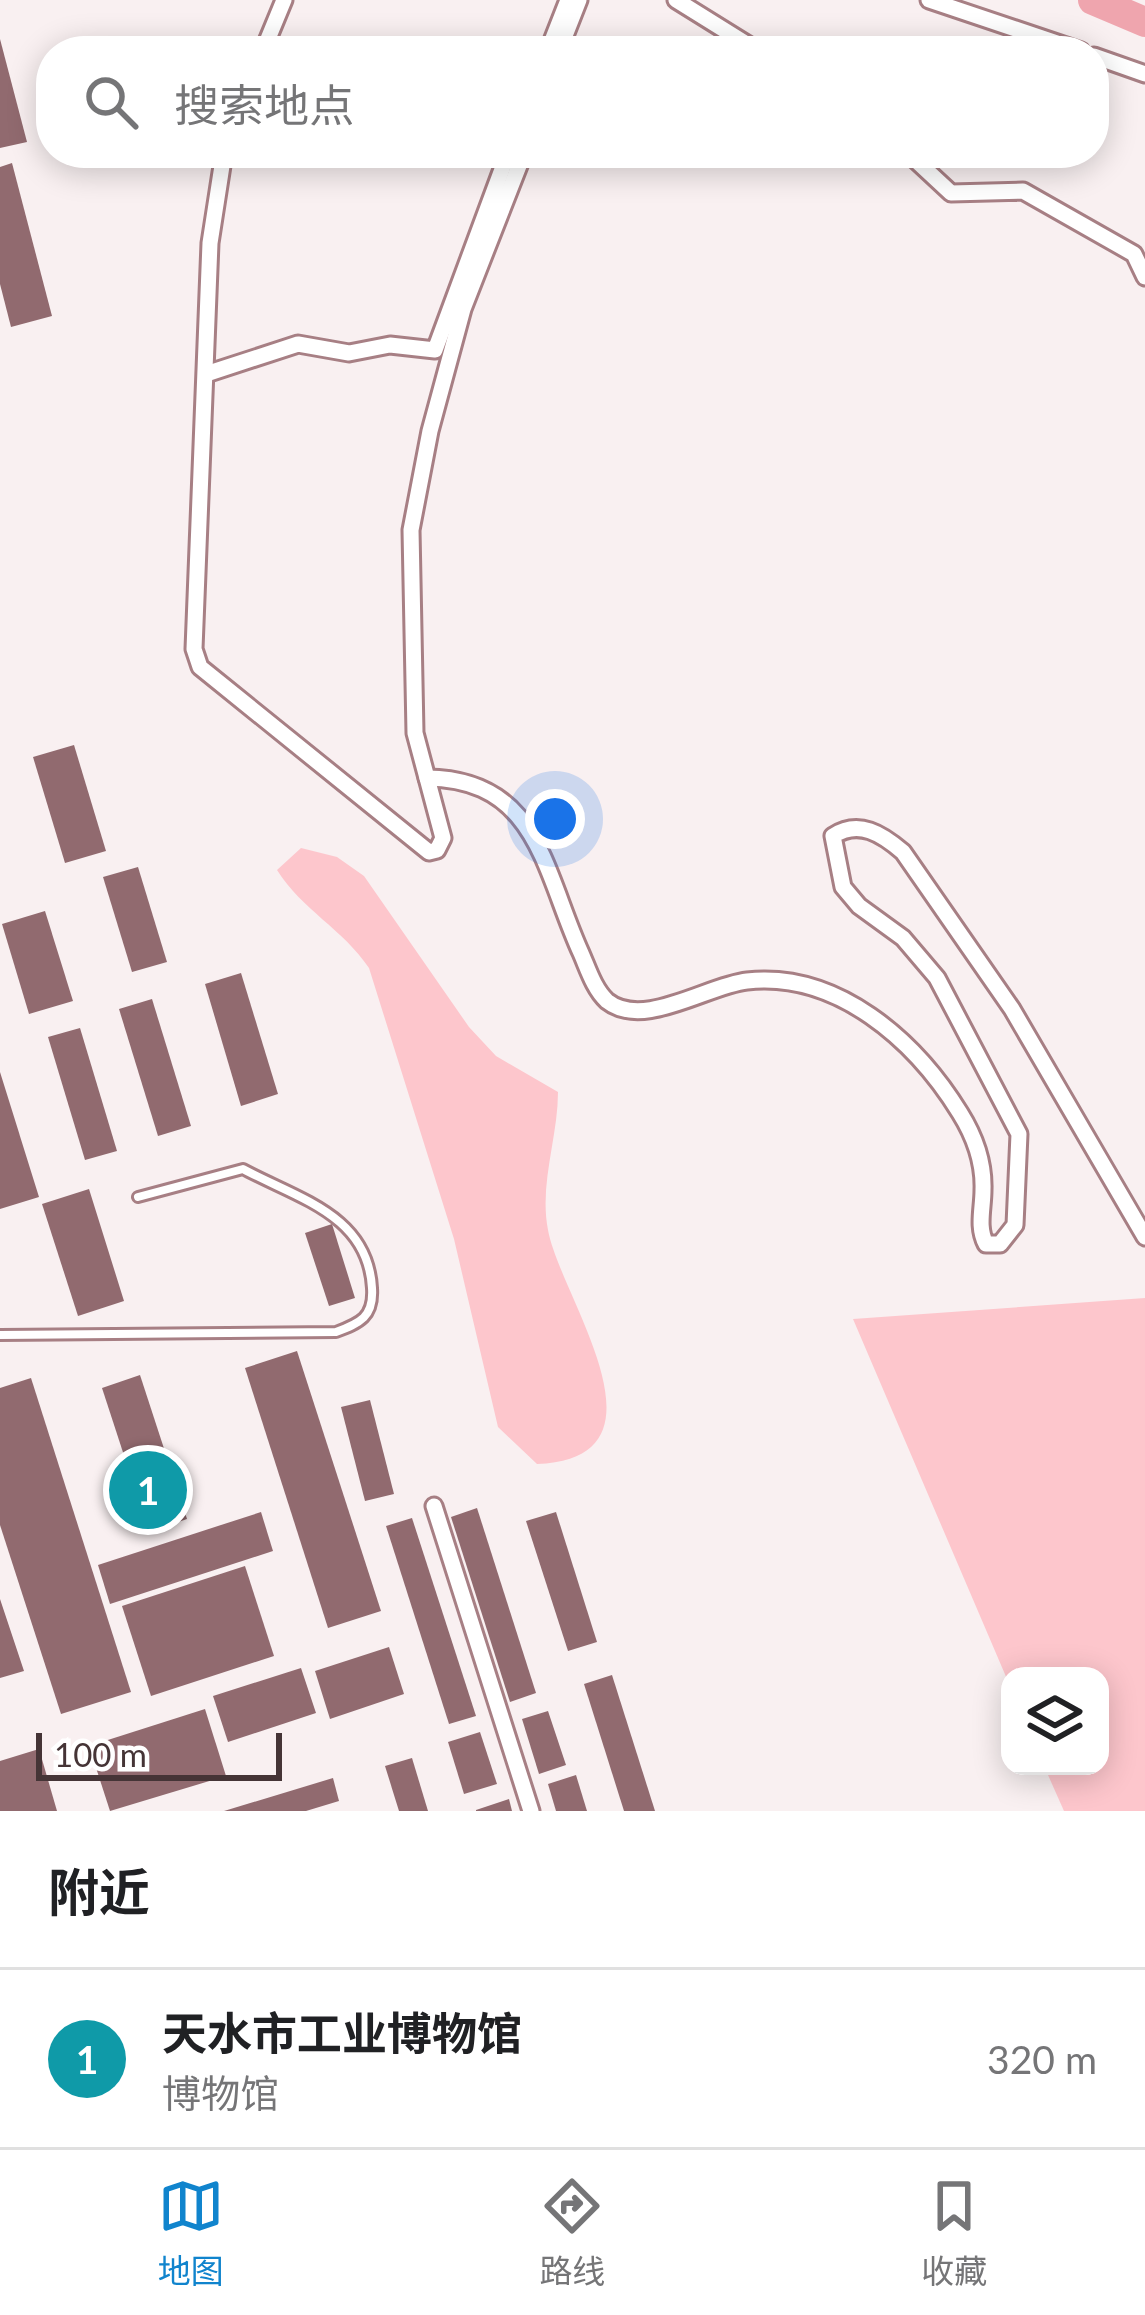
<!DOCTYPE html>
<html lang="zh">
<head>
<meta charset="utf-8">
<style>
	body { margin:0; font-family:Lato,"Noto Sans SC",sans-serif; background:#f6f6f6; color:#202124 }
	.controls { position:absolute; right:36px; bottom:36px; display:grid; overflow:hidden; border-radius:24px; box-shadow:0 6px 30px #0003 }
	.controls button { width:108px; height:108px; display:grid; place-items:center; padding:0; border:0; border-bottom:3px solid #e0e0e0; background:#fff; color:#202124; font:60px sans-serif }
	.scale { position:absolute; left:36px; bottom:30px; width:246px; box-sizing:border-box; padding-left:12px; border:6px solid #453436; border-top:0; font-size:33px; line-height:42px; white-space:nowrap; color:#453436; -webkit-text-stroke:9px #fff; paint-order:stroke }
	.you { position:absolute; left:555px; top:819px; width:42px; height:42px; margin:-30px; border:9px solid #fff; border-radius:50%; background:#1a73e8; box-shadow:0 0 0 18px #1a73e833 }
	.badge { display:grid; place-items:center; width:78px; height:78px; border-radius:50%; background:#1084cd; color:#fff; font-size:39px; font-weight:700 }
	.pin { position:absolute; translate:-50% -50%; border:6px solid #fff; box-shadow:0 3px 12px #0006 }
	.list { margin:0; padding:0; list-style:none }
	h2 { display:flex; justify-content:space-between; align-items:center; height:156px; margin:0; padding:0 48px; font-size:51px }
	h2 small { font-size:39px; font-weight:400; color:#757577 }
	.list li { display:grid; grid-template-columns:78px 1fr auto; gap:36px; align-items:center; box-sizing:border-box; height:180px; padding:0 48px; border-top:3px solid #e0e0e0 }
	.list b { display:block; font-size:45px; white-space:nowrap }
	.list p { margin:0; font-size:39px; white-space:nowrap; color:#757577 }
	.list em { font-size:39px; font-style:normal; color:#757577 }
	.icon { flex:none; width:66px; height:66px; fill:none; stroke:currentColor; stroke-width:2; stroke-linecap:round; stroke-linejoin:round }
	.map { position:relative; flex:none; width:1145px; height:1811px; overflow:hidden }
	.search { position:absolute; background:#fff; box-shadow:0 6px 30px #0003; left:36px; right:36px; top:36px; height:132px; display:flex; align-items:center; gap:30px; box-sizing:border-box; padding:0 42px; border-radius:48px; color:#757577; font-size:45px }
	.sheet { height:336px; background:#fff }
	nav { display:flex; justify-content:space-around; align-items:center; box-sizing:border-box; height:168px; border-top:3px solid #e0e0e0; background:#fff; font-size:33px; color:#757577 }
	nav a { display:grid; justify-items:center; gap:6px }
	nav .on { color:#1084cd }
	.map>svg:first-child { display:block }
	.green { fill:#fdc6cc }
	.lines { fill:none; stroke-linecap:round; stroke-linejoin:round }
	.river { stroke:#efa5ae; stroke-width:30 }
	.building { fill:#916a6f }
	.lane-casing { stroke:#a77f84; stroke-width:14 }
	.street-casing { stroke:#a77f84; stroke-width:21 }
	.lane { stroke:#fff; stroke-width:8 }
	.street { stroke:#fff; stroke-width:15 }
</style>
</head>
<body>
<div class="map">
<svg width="1145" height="1811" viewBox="0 0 1145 1811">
	<rect width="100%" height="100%" fill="#f9f0f1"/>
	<!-- green -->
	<g class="green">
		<path d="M301,848L337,857L364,876L469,1027L496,1056L558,1092C558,1138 539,1184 548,1230C560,1297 680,1458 537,1464L498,1427L454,1239L369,968C343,929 302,910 277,870Z"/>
		<polygon points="1145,1298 1145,1811 1064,1811 1044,1766 1100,1766 1100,1676 1010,1676 1010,1686 853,1319"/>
	</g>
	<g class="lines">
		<!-- river -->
		<polyline class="river" points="1093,0 1145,22"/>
	</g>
	<!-- building -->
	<g class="building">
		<polygon points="0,39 27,142 0,148"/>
		<polygon points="12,163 52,316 11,327 0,284 0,167"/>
		<polygon points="74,745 106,851 65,863 33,757"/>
		<polygon points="138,867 167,962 132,972 103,877"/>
		<polygon points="45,911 73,1001 29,1014 2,924"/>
		<polygon points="241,973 278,1094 241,1106 205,984"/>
		<polygon points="152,999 191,1126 158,1136 119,1009"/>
		<polygon points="80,1028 117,1151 85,1160 48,1037"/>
		<polygon points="0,1072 39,1197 0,1209"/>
		<polygon points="89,1189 124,1301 78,1316 42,1204"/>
		<polygon points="332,1224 355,1298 329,1306 305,1233"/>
		<polygon points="297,1351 381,1611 328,1628 245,1368"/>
		<polygon points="140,1375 187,1519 149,1532 102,1388"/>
		<polygon points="31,1378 131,1692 61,1714 0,1525 0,1388"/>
		<polygon points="370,1400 394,1494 365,1501 341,1407"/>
		<polygon points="477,1508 536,1693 510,1702 451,1517"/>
		<polygon points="261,1512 273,1551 110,1604 98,1565"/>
		<polygon points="556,1512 597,1642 568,1651 526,1521"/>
		<polygon points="412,1518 476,1716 449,1724 386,1526"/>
		<polygon points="245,1566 274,1656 151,1696 122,1606"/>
		<polygon points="0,1599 24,1671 0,1678"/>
		<polygon points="389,1647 404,1694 330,1719 315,1671"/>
		<polygon points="301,1668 316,1713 228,1742 213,1696"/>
		<polygon points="612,1675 655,1811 624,1811 584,1684"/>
		<polygon points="205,1709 226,1776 110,1811 89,1746"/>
		<polygon points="548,1711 566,1765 539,1774 522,1719"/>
		<polygon points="480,1732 497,1784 464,1794 448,1742"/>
		<polygon points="39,1749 57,1811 0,1811 0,1761"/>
		<polygon points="412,1758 428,1811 399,1811 385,1766"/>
		<polygon points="576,1775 587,1811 556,1811 548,1784"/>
		<polygon points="333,1778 339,1801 306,1811 224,1811"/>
		<polygon points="509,1799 512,1811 476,1811 476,1810"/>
	</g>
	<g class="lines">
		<defs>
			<path id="lane" d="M0,1335L336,1332C360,1323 374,1317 372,1288C368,1215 299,1199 243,1169L138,1197"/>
			<g id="street">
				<polyline points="676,0 758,51"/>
				<polyline points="929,0 1081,51"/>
				<polyline points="263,51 284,0"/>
				<polyline points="548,51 568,0"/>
				<polyline points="559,51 579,0"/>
				<polyline points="1094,56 1145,74"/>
				<polyline points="224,153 210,243 194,649 200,667 429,852 437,850 443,838 415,733 411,530 430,431 463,309 524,153"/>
				<polyline points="908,153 951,193 1023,191 1134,254 1145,277"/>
				<polyline points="206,374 298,344 349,353 390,345 435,350 508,153"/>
				<path d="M427,778C538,779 544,872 581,953C588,969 594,989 607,1001C643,1030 708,985 747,981C837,971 915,1040 960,1113C975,1137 984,1162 983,1190C983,1209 977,1227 986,1244H1000L1015,1225L1019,1134L937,978L903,938L859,906L843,887L833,836C859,819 882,834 903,852L1012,1009L1145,1237"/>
				<polyline points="434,1506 531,1811"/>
			</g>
		</defs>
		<!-- lane casing -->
		<use href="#lane" class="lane-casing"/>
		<!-- street casing -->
		<use href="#street" class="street-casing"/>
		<!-- lane -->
		<use href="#lane" class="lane"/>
		<!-- street -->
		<use href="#street" class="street"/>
	</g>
</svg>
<div class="controls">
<button><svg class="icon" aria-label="layers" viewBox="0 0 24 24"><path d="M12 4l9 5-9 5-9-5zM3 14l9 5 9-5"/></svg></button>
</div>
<div class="scale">100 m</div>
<div class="you"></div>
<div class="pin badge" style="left:148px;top:1490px;background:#0f9aa8">1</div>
<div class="search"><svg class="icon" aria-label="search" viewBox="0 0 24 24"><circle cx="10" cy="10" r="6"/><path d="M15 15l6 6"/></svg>搜索地点</div>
</div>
<section class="sheet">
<h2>附近<small></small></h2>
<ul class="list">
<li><span class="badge" style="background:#0f9aa8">1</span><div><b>天水市工业博物馆</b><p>博物馆</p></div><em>320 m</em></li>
</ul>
</section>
<nav>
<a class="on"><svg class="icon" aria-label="map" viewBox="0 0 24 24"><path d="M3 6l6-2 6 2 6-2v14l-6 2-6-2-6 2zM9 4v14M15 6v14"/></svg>地图</a>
<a><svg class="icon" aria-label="directions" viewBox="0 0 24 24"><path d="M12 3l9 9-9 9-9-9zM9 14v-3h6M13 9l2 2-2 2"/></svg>路线</a>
<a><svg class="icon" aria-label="saved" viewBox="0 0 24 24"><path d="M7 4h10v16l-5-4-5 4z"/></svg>收藏</a>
</nav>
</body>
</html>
